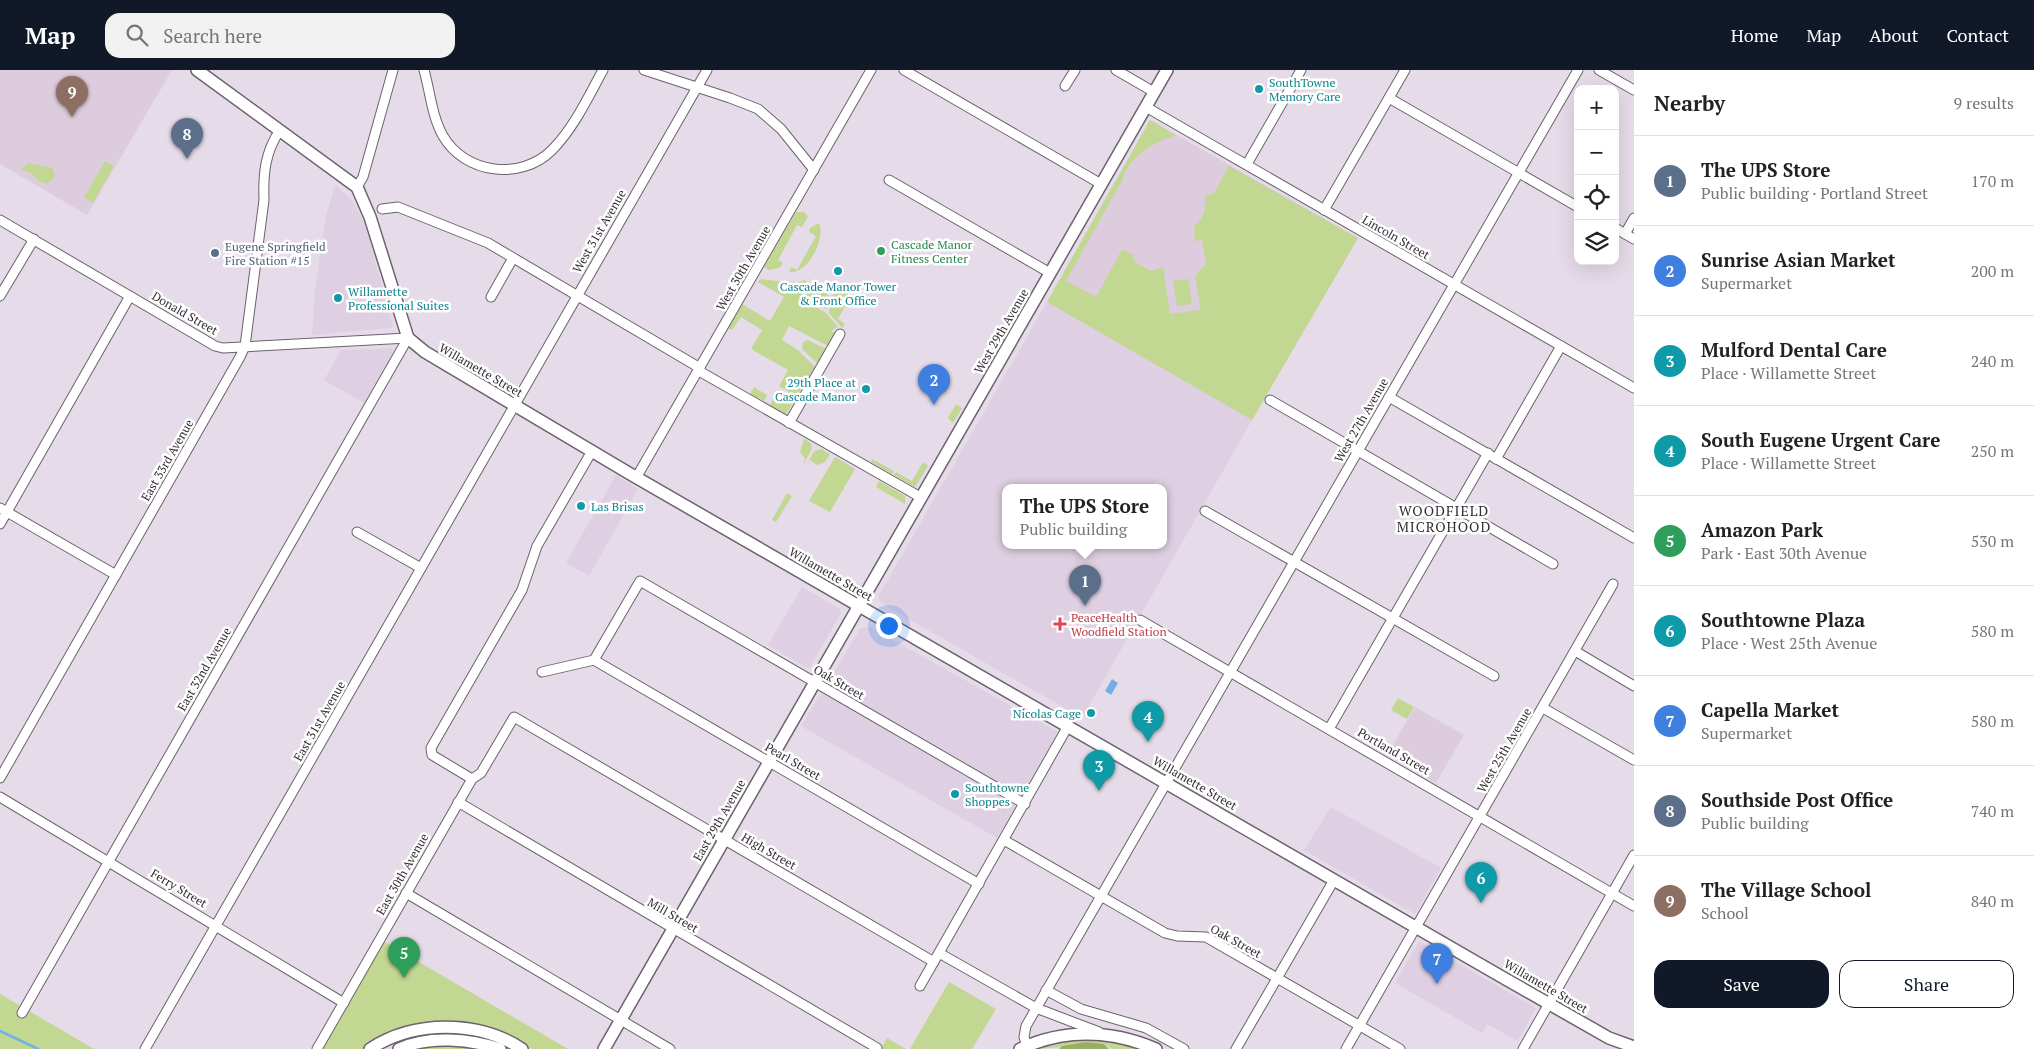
<!DOCTYPE html>
<html lang="en">
<head>
<meta charset="utf-8">
<style>
	body { margin:0; font-family:"PT Serif",serif; background:#f2f2f2; color:#222 }
	.controls { position:absolute; right:15px; top:15px; display:grid; overflow:hidden; border-radius:10px; box-shadow:0 5px 20px #0002 }
	.controls button { width:45px; height:45px; display:grid; place-items:center; padding:0; border:0; border-bottom:1px solid #e0e0e0; background:#fff; color:#222; font:25px sans-serif }
	.you { position:absolute; left:888px; top:555px; width:18px; height:18px; margin:-12px; border:4px solid #fff; border-radius:50%; background:#1a73e8; box-shadow:0 0 0 8px #1a73e833 }
	.badge { display:grid; place-items:center; width:32px; height:32px; border-radius:50%; background:#111827; color:#fff; font-size:16px; font-weight:700 }
	.pin { position:absolute; translate:-50% -41px; filter:drop-shadow(0 1px 2px #0008) }
	.pin::after { content:''; position:absolute; top:26px; width:18px; height:15px; background:inherit; clip-path:polygon(0 0,100% 0,50% 100%) }
	.popup { position:absolute; left:1002px; top:414px; width:165px; height:65px; box-sizing:border-box; display:grid; place-content:center; border-radius:10px; background:#fff; filter:drop-shadow(0 1px 4px #0005); font-size:16px; white-space:nowrap; color:#767676 }
	.popup b { font-size:19px; color:#222 }
	.popup::after { content:''; position:absolute; left:50%; top:100%; margin-left:-10px; border:10px solid transparent; border-top-color:#fff }
	.list { margin:0; padding:0; list-style:none }
	h2 { display:flex; justify-content:space-between; align-items:center; height:65px; margin:0; padding:0 20px; font-size:21px }
	h2 small { font-size:16px; font-weight:400; color:#767676 }
	.list li { display:grid; grid-template-columns:32px 1fr auto; gap:15px; align-items:center; box-sizing:border-box; height:90px; padding:0 20px; border-top:1px solid #e0e0e0 }
	.list b { display:block; font-size:19px; white-space:nowrap }
	.list p { margin:0; font-size:16px; white-space:nowrap; color:#767676 }
	.list em { font-size:16px; font-style:normal; color:#767676 }
	.actions { display:flex; gap:10px; padding:15px 20px }
	.actions a { flex:1; padding:11px 0; border:1px solid #111827; border-radius:15px; text-align:center; font-size:18px; color:#111827 }
	.actions .main { background:#111827; color:#fff }
	.icon { flex:none; width:28px; height:28px; fill:none; stroke:currentColor; stroke-width:2; stroke-linecap:round; stroke-linejoin:round }
	.map { position:relative; flex:none; width:1634px; height:979px; overflow:hidden }
	header { display:flex; align-items:center; gap:30px; box-sizing:border-box; height:70px; padding:0 25px; background:#111827; color:#fff }
	header strong { font-size:24px }
	nav { display:flex; gap:28px; margin-inline-start:auto; font-size:18px }
	.search { width:350px; height:45px; background:#f2f2f2; display:flex; align-items:center; gap:12px; box-sizing:border-box; padding:0 18px; border-radius:15px; color:#767676; font-size:19px }
	main { display:flex }
	aside { flex:1; background:#fff }
	.map>svg:first-child { display:block }
	.built { fill:#dfcfe2; fill-rule:evenodd }
	.education { fill:#dcd }
	.green { fill:#c2d792 }
	.forest { fill:#99af65 }
	.water { fill:#72afe6 }
	.lines { fill:none; stroke-linecap:round; stroke-linejoin:round }
	.stream { stroke:#72afe6; stroke-width:2.5 }
	.minor-casing { stroke:#6c626e; stroke-width:11 }
	.major-casing { stroke:#6c626e; stroke-width:14 }
	.minor { stroke:#fff; stroke-width:9 }
	.major { stroke:#fff; stroke-width:11 }
	.culture-dot { fill:#0f9aa8; stroke:#fff; stroke-width:2 }
	.leisure-dot { fill:#2e9e5b; stroke:#fff; stroke-width:2 }
	.service-dot { fill:#5c6f8a; stroke:#fff; stroke-width:2 }
	.health-dot { fill:#e0444e; stroke:#fff; stroke-width:2 }
	.labels { text-anchor:middle; dominant-baseline:central; stroke-width:5; stroke-linejoin:round; paint-order:stroke }
	.culture-label { font-size:12px; fill:#0d838f; stroke:#fff; text-anchor:start }
	.street-label { font-size:12px; fill:#322e33; stroke:#fff }
	.leisure-label { font-size:12px; fill:#27864d; stroke:#fff; text-anchor:start }
	.service-label { font-size:12px; fill:#4e5e75; stroke:#fff; text-anchor:start }
	.health-label { font-size:12px; fill:#be3a42; stroke:#fff; text-anchor:start }
	.neighbourhood-label { font-size:14px; letter-spacing:1px; fill:#322e33; stroke:#fff }
</style>
</head>
<body>
<header>
<strong>Map</strong>
<div class="search"><svg class="icon" aria-label="search" viewBox="0 0 24 24"><circle cx="10" cy="10" r="6"/><path d="M15 15l6 6"/></svg>Search here</div>
<nav><a>Home</a><a>Map</a><a>About</a><a>Contact</a></nav>
</header>
<main>
<div class="map">
<svg width="1634" height="979" viewBox="0 0 1634 979">
	<rect width="100%" height="100%" fill="#e6dbe8"/>
	<!-- built -->
	<g class="built">
		<polygon points="335,115 352,130 365,155 391,248 393,255 391,258 312,265 315,219 326,146"/>
		<path d="M1047,232L1252,350L1082,648L881,533L878,527ZM1006,417H1164V475H1006Z"/>
		<polygon points="392,278 394,280 364,333 324,310 341,280"/>
		<polygon points="616,405 638,419 589,506 566,493"/>
		<polygon points="802,517 840,539 841,543 809,599 768,575"/>
		<polygon points="870,557 1058,662 997,768 801,656 861,558"/>
		<polygon points="1331,737 1441,798 1415,844 1304,780"/>
		<polygon points="1419,871 1536,938 1518,971 1487,954 1482,963 1395,913"/>
	</g>
	<!-- education -->
	<g class="education">
		<polygon points="0,0 172,0 87,145 0,94"/>
		<polygon points="1150,50 1358,168 1252,350 1047,232"/>
		<polygon points="1415,637 1464,665 1436,713 1387,685"/>
	</g>
	<!-- green -->
	<g class="green">
		<path d="M1150,50L1176,65C1153,72 1128,88 1122,111L1066,211L1094,226L1098,224L1122,179L1133,185L1135,192L1151,201L1163,197L1170,244L1201,240L1195,206L1206,194L1202,170L1195,171L1194,157C1204,147 1206,141 1205,126L1214,123L1229,96L1358,168L1252,350L1047,232Z"/>
		<polygon points="105,91 114,96 93,133 84,127"/>
		<polygon points="28,93 52,98 55,104 53,109 47,114 38,111 31,103 21,100"/>
		<polygon points="796,142 804,142 808,147 802,157 797,155 778,190 783,193 779,198 769,200 764,197"/>
		<path d="M819,153C826,168 808,205 789,202L791,197L797,200L816,166L809,162L810,158Z"/>
		<polygon points="760,209 796,213 805,210 808,214 801,228 826,243 839,258 836,257 831,261 835,263 828,276 789,256 782,270 798,280 815,297 786,344 770,335 773,329 782,333 789,322 779,316 788,300 751,279 762,260 741,247 732,260 728,258 742,234 770,251 784,227 758,212"/>
		<polygon points="1188,209 1192,234 1177,236 1173,211"/>
		<polygon points="812,215 828,224 826,239 805,227"/>
		<polygon points="838,218 851,226 838,249 845,254 842,258 829,243 832,225 834,226"/>
		<polygon points="808,270 826,279 817,293 802,279 803,272"/>
		<polygon points="754,317 767,325 764,331 750,324"/>
		<polygon points="956,334 962,338 953,353 948,348"/>
		<polygon points="804,369 811,373 812,379 803,395 805,388 800,382"/>
		<polygon points="821,379 830,384 825,392 817,395 810,390 806,397 814,381"/>
		<polygon points="835,387 855,399 830,442 809,431"/>
		<polygon points="872,389 894,401 892,404 871,392"/>
		<polygon points="923,392 928,396 915,417 894,405 896,402 912,411"/>
		<polygon points="879,411 905,426 905,434 876,417"/>
		<polygon points="787,423 792,426 776,452 772,450"/>
		<polygon points="1398,628 1414,637 1407,649 1391,640"/>
		<polygon points="383,871 568,979 532,979 511,968 443,953 364,979 320,979"/>
		<polygon points="949,912 996,939 972,979 910,979"/>
		<polygon points="0,924 94,979 0,979"/>
		<polygon points="887,968 906,979 881,979"/>
		<polygon points="1075,970 1105,970 1140,979 1113,979 1104,974 1036,979"/>
		<polygon points="443,975 476,979 417,979"/>
	</g>
	<!-- forest -->
	<polygon class="forest" points="1086,972 1104,974 1109,979 1059,979 1062,976"/>
	<!-- water -->
	<polygon class="water" points="1112,609 1118,613 1111,625 1105,621"/>
	<g class="lines">
		<!-- stream -->
		<polyline class="stream" points="0,961 38,979"/>
		<defs>
			<g id="minor">
				<path d="M424,0C430,21 432,47 443,66C465,104 521,111 552,80C574,58 588,27 603,0"/>
				<polyline points="644,0 730,28 758,39 781,59 814,100"/>
				<polyline points="904,0 1101,114"/>
				<polyline points="1116,0 1154,22"/>
				<polyline points="1599,0 1634,20"/>
				<polyline points="1065,16 1075,0"/>
				<polyline points="1389,28 1578,137"/>
				<polyline points="1146,37 1634,318"/>
				<polyline points="1247,94 1301,0"/>
				<polyline points="889,110 1050,203"/>
				<polyline points="357,117 363,107 393,0"/>
				<polyline points="382,139 398,137 488,173 700,298"/>
				<polyline points="1324,140 1405,0"/>
				<polyline points="0,150 215,276 223,278 408,268"/>
				<polyline points="1615,158 1634,169"/>
				<polyline points="1625,164 1634,148"/>
				<polyline points="0,226 34,169"/>
				<polyline points="491,227 513,188"/>
				<polyline points="699,301 922,428"/>
				<polyline points="1389,327 1634,468"/>
				<polyline points="1270,330 1553,494"/>
				<polyline points="789,353 840,264"/>
				<polyline points="1496,389 1561,276"/>
				<polyline points="636,408 871,0"/>
				<polyline points="0,438 116,505"/>
				<polyline points="1205,441 1494,606"/>
				<polyline points="0,454 130,226"/>
				<polyline points="357,462 421,498"/>
				<polyline points="1140,550 1634,836"/>
				<polyline points="1575,581 1634,616"/>
				<polyline points="594,590 979,814"/>
				<polyline points="542,602 594,590 640,511 1025,734"/>
				<polyline points="1543,638 1634,690"/>
				<polyline points="1329,659 1488,383"/>
				<path d="M0,708L240,287L245,276L264,130C263,104 265,82 280,60"/>
				<polyline points="472,709 432,685 431,678 522,520 537,476 592,381"/>
				<polyline points="0,727 344,933"/>
				<polyline points="458,732 877,978"/>
				<polyline points="1004,770 1165,863 1177,866 1206,867 1400,979"/>
				<polyline points="406,823 670,979"/>
				<polyline points="939,883 1036,938 1099,962"/>
				<polyline points="920,916 1068,656"/>
				<polyline points="1046,920 1081,939 1146,958 1184,979"/>
				<polyline points="22,943 408,268"/>
				<polyline points="1027,976 1024,967 1026,956 1578,0"/>
				<polyline points="145,979 707,0"/>
				<polyline points="317,979 472,709 481,703 514,647 934,892"/>
				<polyline points="1236,979 1334,810"/>
				<polyline points="1346,979 1613,514"/>
				<polyline points="1523,979 1634,785"/>
			</g>
			<g id="major">
				<polyline points="197,0 357,117 370,147 408,268 425,282 632,405 1502,907 1609,968 1634,977"/>
				<path d="M370,979C414,950 478,950 522,979"/>
				<path d="M399,979C429,965 470,969 500,979"/>
				<polyline points="604,979 1167,0"/>
				<path d="M1020,979C1066,958 1111,960 1156,979"/>
			</g>
		</defs>
		<!-- minor casing -->
		<use href="#minor" class="minor-casing"/>
		<!-- major casing -->
		<use href="#major" class="major-casing"/>
		<!-- minor -->
		<use href="#minor" class="minor"/>
		<!-- major -->
		<use href="#major" class="major"/>
	</g>
	<!-- markers -->
	<g class="culture-dot">
		<circle cx="1259" cy="19" r="5"/>
		<circle cx="838" cy="201" r="5"/>
		<circle cx="338" cy="228" r="5"/>
		<circle cx="866" cy="319" r="5"/>
		<circle cx="581" cy="436" r="5"/>
		<circle cx="1091" cy="643" r="5"/>
		<circle cx="955" cy="724" r="5"/>
	</g>
	<circle class="leisure-dot" cx="881" cy="181" r="5"/>
	<circle class="service-dot" cx="215" cy="183" r="5"/>
	<path class="health-dot" d="M1057.5 546.5h5v5h5v5h-5v5h-5v-5h-5v-5h5z"/>
	<g class="labels">
		<!-- culture labels -->
		<g class="culture-label">
			<text x="1269" y="12">SouthTowne<tspan x="1269" dy="14">Memory Care</tspan></text>
			<text x="838" y="216" text-anchor="middle">Cascade Manor Tower<tspan x="838" dy="14">&amp; Front Office</tspan></text>
			<text x="348" y="221">Willamette<tspan x="348" dy="14">Professional Suites</tspan></text>
			<text x="856" y="312" text-anchor="end">29th Place at<tspan x="856" dy="14">Cascade Manor</tspan></text>
			<text x="591" y="436">Las Brisas</text>
			<text x="1081" y="643" text-anchor="end">Nicolas Cage</text>
			<text x="965" y="717">Southtowne<tspan x="965" dy="14">Shoppes</tspan></text>
		</g>
		<!-- street labels -->
		<g class="street-label">
			<text transform="translate(599 161) rotate(-60)">West 31st Avenue</text>
			<text transform="translate(1396 167) rotate(30)">Lincoln Street</text>
			<text transform="translate(743 198) rotate(-60)">West 30th Avenue</text>
			<text transform="translate(185 243) rotate(30)">Donald Street</text>
			<text transform="translate(1001 261) rotate(-60)">West 29th Avenue</text>
			<text transform="translate(481 300) rotate(30)">Willamette Street</text>
			<text transform="translate(1361 350) rotate(-60)">West 27th Avenue</text>
			<text transform="translate(167 390) rotate(-60)">East 33rd Avenue</text>
			<text transform="translate(831 504) rotate(30)">Willamette Street</text>
			<text transform="translate(204 599) rotate(-60)">East 32nd Avenue</text>
			<text transform="translate(839 612) rotate(30)">Oak Street</text>
			<text transform="translate(319 651) rotate(-60)">East 31st Avenue</text>
			<text transform="translate(1504 680) rotate(-60)">West 25th Avenue</text>
			<text transform="translate(1394 681) rotate(30)">Portland Street</text>
			<text transform="translate(793 691) rotate(30)">Pearl Street</text>
			<text transform="translate(1195 713) rotate(30)">Willamette Street</text>
			<text transform="translate(719 750) rotate(-60)">East 29th Avenue</text>
			<text transform="translate(769 781) rotate(30)">High Street</text>
			<text transform="translate(402 804) rotate(-60)">East 30th Avenue</text>
			<text transform="translate(179 818) rotate(31)">Ferry Street</text>
			<text transform="translate(673 845) rotate(30)">Mill Street</text>
			<text transform="translate(1236 871) rotate(29)">Oak Street</text>
			<text transform="translate(1546 916) rotate(30)">Willamette Street</text>
		</g>
		<!-- leisure labels -->
		<g class="leisure-label">
			<text x="891" y="174">Cascade Manor<tspan x="891" dy="14">Fitness Center</tspan></text>
		</g>
		<!-- service labels -->
		<g class="service-label">
			<text x="225" y="176">Eugene Springfield<tspan x="225" dy="14">Fire Station #15</tspan></text>
		</g>
		<!-- health labels -->
		<g class="health-label">
			<text x="1071" y="547">PeaceHealth<tspan x="1071" dy="14">Woodfield Station</tspan></text>
		</g>
		<!-- neighbourhood labels -->
		<g class="neighbourhood-label">
			<text x="1444" y="440">WOODFIELD<tspan x="1444" dy="16">MICROHOOD</tspan></text>
		</g>
	</g>
</svg>
<div class="controls">
<button>+</button>
<button>−</button>
<button><svg class="icon" aria-label="locate" viewBox="0 0 24 24"><circle cx="12" cy="12" r="6"/><path d="M12 2v4M12 18v4M2 12h4M18 12h4"/></svg></button>
<button><svg class="icon" aria-label="layers" viewBox="0 0 24 24"><path d="M12 4l9 5-9 5-9-5zM3 14l9 5 9-5"/></svg></button>
</div>
<div class="you"></div>
<div class="pin badge" style="left:1085px;top:536px;background:#5c6f8a">1</div>
<div class="popup"><b>The UPS Store</b>Public building</div>
<div class="pin badge" style="left:934px;top:335px;background:#3f7fe0">2</div>
<div class="pin badge" style="left:1099px;top:721px;background:#0f9aa8">3</div>
<div class="pin badge" style="left:1148px;top:672px;background:#0f9aa8">4</div>
<div class="pin badge" style="left:404px;top:908px;background:#2e9e5b">5</div>
<div class="pin badge" style="left:1481px;top:833px;background:#0f9aa8">6</div>
<div class="pin badge" style="left:1437px;top:914px;background:#3f7fe0">7</div>
<div class="pin badge" style="left:187px;top:89px;background:#5c6f8a">8</div>
<div class="pin badge" style="left:72px;top:47px;background:#8d6e63">9</div>
</div>
<aside>
<h2>Nearby<small>9 results</small></h2>
<ul class="list">
<li><span class="badge" style="background:#5c6f8a">1</span><div><b>The UPS Store</b><p>Public building · Portland Street</p></div><em>170 m</em></li>
<li><span class="badge" style="background:#3f7fe0">2</span><div><b>Sunrise Asian Market</b><p>Supermarket</p></div><em>200 m</em></li>
<li><span class="badge" style="background:#0f9aa8">3</span><div><b>Mulford Dental Care</b><p>Place · Willamette Street</p></div><em>240 m</em></li>
<li><span class="badge" style="background:#0f9aa8">4</span><div><b>South Eugene Urgent Care</b><p>Place · Willamette Street</p></div><em>250 m</em></li>
<li><span class="badge" style="background:#2e9e5b">5</span><div><b>Amazon Park</b><p>Park · East 30th Avenue</p></div><em>530 m</em></li>
<li><span class="badge" style="background:#0f9aa8">6</span><div><b>Southtowne Plaza</b><p>Place · West 25th Avenue</p></div><em>580 m</em></li>
<li><span class="badge" style="background:#3f7fe0">7</span><div><b>Capella Market</b><p>Supermarket</p></div><em>580 m</em></li>
<li><span class="badge" style="background:#5c6f8a">8</span><div><b>Southside Post Office</b><p>Public building</p></div><em>740 m</em></li>
<li><span class="badge" style="background:#8d6e63">9</span><div><b>The Village School</b><p>School</p></div><em>840 m</em></li>
</ul>
<div class="actions"><a class="main">Save</a><a>Share</a></div>
</aside>
</main>
</body>
</html>
